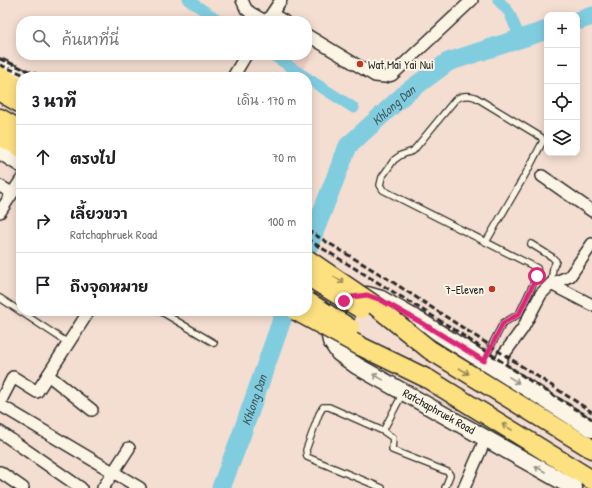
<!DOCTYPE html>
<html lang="th">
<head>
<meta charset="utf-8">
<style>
	body { margin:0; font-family:"Patrick Hand","Playpen Sans Thai",sans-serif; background:#f2f2f2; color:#202124 }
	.controls { position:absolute; right:12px; top:12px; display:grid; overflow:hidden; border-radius:8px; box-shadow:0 2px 10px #0003 }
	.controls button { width:36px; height:36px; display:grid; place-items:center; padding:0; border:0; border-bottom:1px solid #e0e0e0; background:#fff; color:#202124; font:20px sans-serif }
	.stop { position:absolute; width:12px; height:12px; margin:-9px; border:3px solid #db2777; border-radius:50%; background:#fff }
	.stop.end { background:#db2777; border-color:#fff; box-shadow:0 1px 4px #0008 }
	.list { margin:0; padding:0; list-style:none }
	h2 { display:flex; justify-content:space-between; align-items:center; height:52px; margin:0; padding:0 16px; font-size:17px }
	h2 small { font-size:13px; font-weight:400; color:#757577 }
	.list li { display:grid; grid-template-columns:26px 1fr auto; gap:12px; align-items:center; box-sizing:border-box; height:64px; padding:0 16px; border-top:1px solid #e0e0e0 }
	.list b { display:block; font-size:15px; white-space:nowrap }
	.list p { margin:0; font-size:13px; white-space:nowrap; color:#757577 }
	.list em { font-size:13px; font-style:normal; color:#757577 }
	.icon { flex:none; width:22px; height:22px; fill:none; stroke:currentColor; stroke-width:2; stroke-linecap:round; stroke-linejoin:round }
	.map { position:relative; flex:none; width:592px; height:488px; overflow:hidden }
	.search { position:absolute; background:#fff; box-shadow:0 2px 10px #0003; left:16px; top:16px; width:296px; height:44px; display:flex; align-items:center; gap:10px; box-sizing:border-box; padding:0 14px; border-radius:16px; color:#757577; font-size:15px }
	.panel { position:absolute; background:#fff; box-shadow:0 2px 10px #0003; left:16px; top:72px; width:296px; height:244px; border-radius:16px }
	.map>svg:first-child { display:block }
	.built { fill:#eeccc3 }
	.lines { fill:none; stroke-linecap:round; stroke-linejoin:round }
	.canal { stroke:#81cde0; stroke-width:11 }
	.river { stroke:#81cde0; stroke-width:19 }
	.lane-casing { stroke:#2b2b2b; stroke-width:8 }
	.street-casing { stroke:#2b2b2b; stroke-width:14 }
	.secondary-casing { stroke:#2b2b2b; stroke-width:19 }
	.primary-casing { stroke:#2b2b2b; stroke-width:21 }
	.lane { stroke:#fcf5e5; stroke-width:5.5 }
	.street { stroke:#fcf5e5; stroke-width:11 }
	.secondary { stroke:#fcf5e5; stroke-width:16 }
	.primary { stroke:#fde080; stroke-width:18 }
	.rail { stroke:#2b2b2b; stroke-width:3; stroke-dasharray:6 3; stroke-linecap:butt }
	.primary-bridge-casing { stroke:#2b2b2b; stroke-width:21; stroke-linecap:butt }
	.primary-bridge { stroke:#fde080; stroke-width:18 }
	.oneway { stroke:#948656 }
	.oneway2 { stroke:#949088 }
	.route { stroke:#db2777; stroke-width:5 }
	.poi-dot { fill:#c8321e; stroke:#fcf5e5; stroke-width:1.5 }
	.labels { text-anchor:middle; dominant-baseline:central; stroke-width:4; stroke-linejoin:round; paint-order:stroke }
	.poi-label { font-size:12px; fill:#2b2b2b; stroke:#fcf5e5; text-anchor:start }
	.street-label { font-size:12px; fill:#2b2b2b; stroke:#fcf5e5 }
	.water-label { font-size:13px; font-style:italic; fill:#455c61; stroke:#fcf5e5 }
</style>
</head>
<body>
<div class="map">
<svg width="592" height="488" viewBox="0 0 592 488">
	<rect width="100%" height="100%" fill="#f4ddd1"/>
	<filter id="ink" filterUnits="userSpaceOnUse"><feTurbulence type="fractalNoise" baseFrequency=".025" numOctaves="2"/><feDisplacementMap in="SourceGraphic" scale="8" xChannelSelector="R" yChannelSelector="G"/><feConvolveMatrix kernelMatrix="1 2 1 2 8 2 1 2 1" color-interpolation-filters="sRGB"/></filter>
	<g filter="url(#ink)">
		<!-- built -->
		<polygon class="built" points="307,46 315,51 300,73 274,55 307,55"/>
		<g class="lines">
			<!-- canal -->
			<g class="canal">
				<polyline points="188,0 220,21"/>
				<polyline points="498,0 509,12 520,38"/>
				<polyline points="272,55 306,77"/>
				<polyline points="307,78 354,108"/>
			</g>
			<!-- river -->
			<g class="river">
				<polyline points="577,21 592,16"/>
				<path id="s1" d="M307,250L348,146L406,93L448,62L547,30"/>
				<path id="s2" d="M221,488L241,436L285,311"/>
			</g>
			<defs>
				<g id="lane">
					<polyline points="531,244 552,257 556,261 553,268 551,284"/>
					<polyline points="0,298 68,343"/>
					<polyline points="160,311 214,343"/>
					<path d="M484,360L503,323L519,314L537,276L538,272L537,268L383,190L380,185L382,177L394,160L401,155L413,151L455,100C461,95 468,95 475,97L541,137L543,141L529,168L486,242"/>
					<polyline points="383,431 403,393"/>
					<polyline points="382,488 307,457 306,450 319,414 323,407 329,407 383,431 393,438 392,450 448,472 450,475 445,488"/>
				</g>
				<g id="street">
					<polyline points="242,0 246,9 251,13 265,21"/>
					<polyline points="272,14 284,21"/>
					<polyline points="267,21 281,0"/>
					<polyline points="307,35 375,76 385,77 392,75 472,0"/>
					<polyline points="233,77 246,55"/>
					<polyline points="542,176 592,211"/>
					<polyline points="0,186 12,193"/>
					<polyline points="0,212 21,180"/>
					<polyline points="551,284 592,305"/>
					<polyline points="497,369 504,354 523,328 541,294 551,284 570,276 592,244"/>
					<polyline points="48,375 92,410"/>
					<polyline points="0,402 13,377 37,392 89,311"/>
					<polyline points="0,405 140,488"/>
					<polyline points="0,432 81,488"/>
					<polyline points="0,472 23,488"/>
					<polyline points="103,488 129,448"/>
					<polyline points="464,488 486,438"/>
				</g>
				<g id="secondary">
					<polyline points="0,67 21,77"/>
					<polyline points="0,151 21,164"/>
					<polyline points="574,488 357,366 339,353 331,341 329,332 330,324 335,311 344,301 352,297 367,295 381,299 423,323 592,429"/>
				</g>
				<g id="primary">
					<polyline points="0,76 21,88"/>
					<polyline points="0,92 21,104"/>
					<polyline points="0,118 21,130"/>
					<polyline points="0,136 21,148"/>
					<polyline points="430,350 592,449"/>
					<polyline points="428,379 592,480"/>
				</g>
			</defs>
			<!-- lane casing -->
			<use href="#lane" class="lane-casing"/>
			<!-- street casing -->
			<use href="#street" class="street-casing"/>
			<!-- secondary casing -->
			<use href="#secondary" class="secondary-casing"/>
			<!-- primary casing -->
			<use href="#primary" class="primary-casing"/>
			<!-- lane -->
			<use href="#lane" class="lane"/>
			<!-- street -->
			<use href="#street" class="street"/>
			<!-- secondary -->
			<use href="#secondary" class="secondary"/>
			<!-- primary -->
			<use href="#primary" class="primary"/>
			<!-- rail -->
			<g class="rail">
				<polyline points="0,59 43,77"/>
				<polyline points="0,65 30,77"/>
				<polyline points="307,230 388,279 592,412"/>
				<polyline points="307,239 452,328 535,384 592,419"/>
			</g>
			<defs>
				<g id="primary-bridge">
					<polyline points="307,259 373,304 430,350"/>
					<polyline points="307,276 361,309"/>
					<polyline points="307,301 350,328"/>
					<polyline points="296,311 360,346 428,379"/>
				</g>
			</defs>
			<!-- primary-bridge casing -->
			<use href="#primary-bridge" class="primary-bridge-casing"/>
			<!-- primary-bridge -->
			<use href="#primary-bridge" class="primary-bridge"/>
		</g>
		<!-- one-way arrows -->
		<defs><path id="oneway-shaft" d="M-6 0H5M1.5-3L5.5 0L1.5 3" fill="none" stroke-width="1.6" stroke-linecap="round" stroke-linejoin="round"/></defs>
		<g class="oneway">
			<use href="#oneway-shaft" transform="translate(339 280) rotate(34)"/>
			<use href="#oneway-shaft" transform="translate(464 371) rotate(32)"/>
			<use href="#oneway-shaft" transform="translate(507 427) rotate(-148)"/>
		</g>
		<g class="oneway2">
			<use href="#oneway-shaft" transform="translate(378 377) rotate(-151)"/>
			<use href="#oneway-shaft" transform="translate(514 380) rotate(32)"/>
			<use href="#oneway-shaft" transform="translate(540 469) rotate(-150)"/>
		</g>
	</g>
	<g class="lines" filter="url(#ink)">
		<!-- route -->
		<polyline class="route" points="344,301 352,297 367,295 381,300 422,323 484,361 503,323 519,314 537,276"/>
	</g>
	<!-- markers -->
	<g class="poi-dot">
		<circle cx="360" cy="64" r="4"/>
		<circle cx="492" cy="289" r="4"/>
	</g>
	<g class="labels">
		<!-- poi labels -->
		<g class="poi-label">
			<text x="368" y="64">Wat Mai Yai Nui</text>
			<text x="484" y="289" text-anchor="end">7-Eleven</text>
		</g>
		<!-- street labels -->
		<g class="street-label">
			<text transform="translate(439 411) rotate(29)">Ratchaphruek Road</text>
		</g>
		<!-- water labels -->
		<g class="water-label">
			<text stroke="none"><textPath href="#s1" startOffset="173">Khlong Dan</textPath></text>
			<text stroke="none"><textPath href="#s2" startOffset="94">Khlong Dan</textPath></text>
		</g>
	</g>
</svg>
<div class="controls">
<button>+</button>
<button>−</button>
<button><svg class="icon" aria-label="locate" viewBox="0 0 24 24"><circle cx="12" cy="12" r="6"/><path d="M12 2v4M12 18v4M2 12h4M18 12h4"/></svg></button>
<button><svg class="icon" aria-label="layers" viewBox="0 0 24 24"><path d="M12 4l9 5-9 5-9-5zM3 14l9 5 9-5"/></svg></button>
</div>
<div class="stop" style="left:537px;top:276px"></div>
<div class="stop end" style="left:344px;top:301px"></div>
<div class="search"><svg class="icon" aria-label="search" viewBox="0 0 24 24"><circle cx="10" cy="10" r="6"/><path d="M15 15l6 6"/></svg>ค้นหาที่นี่</div>
<section class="panel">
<h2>3 นาที<small>เดิน · 170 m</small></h2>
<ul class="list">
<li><svg class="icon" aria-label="ahead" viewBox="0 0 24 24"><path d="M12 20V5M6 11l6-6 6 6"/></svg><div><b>ตรงไป</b></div><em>70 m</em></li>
<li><svg class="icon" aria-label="right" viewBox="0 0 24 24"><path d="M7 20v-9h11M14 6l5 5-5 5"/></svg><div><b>เลี้ยวขวา</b><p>Ratchaphruek Road</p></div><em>100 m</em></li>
<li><svg class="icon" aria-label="arrive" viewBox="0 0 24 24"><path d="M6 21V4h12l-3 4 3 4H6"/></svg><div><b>ถึงจุดหมาย</b></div></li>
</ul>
</section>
</div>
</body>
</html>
